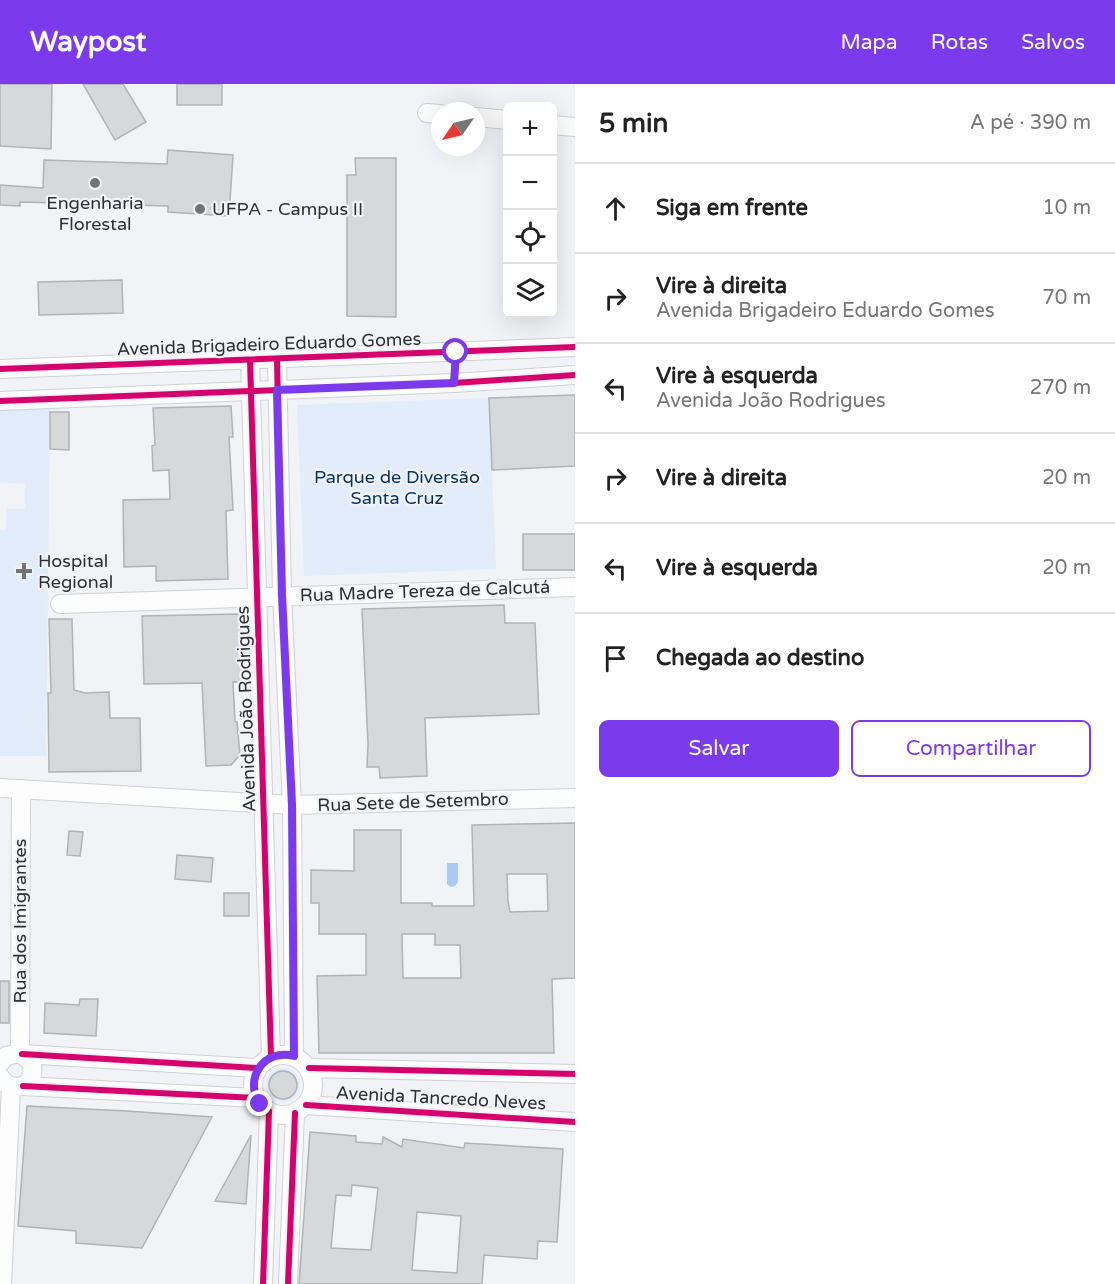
<!DOCTYPE html>
<html lang="pt">
<head>
<meta charset="utf-8">
<style>
	body { margin:0; font-family:"Varela Round",sans-serif; background:#f6f6f6; color:#222 }
	.controls { position:absolute; right:18px; top:18px; display:grid; overflow:hidden; border-radius:9px; box-shadow:0 6px 24px #0002 }
	.controls button { width:54px; height:54px; display:grid; place-items:center; padding:0; border:0; border-bottom:2px solid #e0e0e0; background:#fff; color:#222; font:30px sans-serif }
	.compass { position:absolute; left:431px; top:18px; width:54px; height:54px; border-radius:50%; background:#fff; box-shadow:0 6px 24px #0002; rotate:236deg }
	.stop { position:absolute; width:18px; height:18px; margin:-14px; border:4px solid #7c3aed; border-radius:50%; background:#fff }
	.stop.end { background:#7c3aed; border-color:#fff; box-shadow:0 2px 6px #0008 }
	.list { margin:0; padding:0; list-style:none }
	h2 { display:flex; justify-content:space-between; align-items:center; height:78px; margin:0; padding:0 24px; font-size:26px }
	h2 small { font-size:20px; font-weight:400; color:#767676 }
	.list li { display:grid; grid-template-columns:39px 1fr auto; gap:18px; align-items:center; box-sizing:border-box; height:90px; padding:0 24px; border-top:2px solid #e0e0e0 }
	.list b { display:block; font-size:22px; white-space:nowrap }
	.list p { margin:0; font-size:20px; white-space:nowrap; color:#767676 }
	.list em { font-size:20px; font-style:normal; color:#767676 }
	.actions { display:flex; gap:12px; padding:18px 24px }
	.actions a { flex:1; padding:14px 0; border:2px solid #7c3aed; border-radius:9px; text-align:center; font-size:21px; color:#7c3aed }
	.actions .main { background:#7c3aed; color:#fff }
	.icon { flex:none; width:33px; height:33px; fill:none; stroke:currentColor; stroke-width:2; stroke-linecap:round; stroke-linejoin:round }
	.map { position:relative; flex:none; width:575px; height:1200px; overflow:hidden }
	header { display:flex; align-items:center; gap:36px; box-sizing:border-box; height:84px; padding:0 30px; background:#7c3aed; color:#fff }
	header strong { font-size:28px }
	nav { display:flex; gap:33px; margin-inline-start:auto; font-size:21px }
	main { display:flex }
	aside { flex:1; background:#fff }
	.map>svg:first-child { display:block }
	.green { fill:#e2ecfa }
	.water { fill:#a8caf4 }
	.building { fill:#d6d8d9; stroke:#b1b3b5; stroke-width:1.5; fill-rule:evenodd }
	.lines { fill:none; stroke-linecap:round; stroke-linejoin:round }
	.minor-casing { stroke:#cfd1d3; stroke-width:20 }
	.minor { stroke:#fdfdfe; stroke-width:18 }
	.cycleway-casing { stroke:#f0f3f7; stroke-width:10 }
	.cycleway { stroke:#d6006c; stroke-width:6 }
	.route { stroke:#7c3aed; stroke-width:8 }
	.poi-dot { fill:#737476; stroke:#f0f3f7; stroke-width:2 }
	.labels { text-anchor:middle; dominant-baseline:central; stroke-width:4.5; stroke-linejoin:round; paint-order:stroke }
	.poi-label { font-size:18px; fill:#2f3031; stroke:#f0f3f7; text-anchor:start }
	.street-label { font-size:18px; fill:#2f3031; stroke:#f0f3f7 }
	.park-label { font-size:18px; fill:#04315d; stroke:#f0f3f7 }
</style>
</head>
<body>
<header>
<strong>Waypost</strong>
<nav><a>Mapa</a><a>Rotas</a><a>Salvos</a></nav>
</header>
<main>
<div class="map">
<svg width="575" height="1200" viewBox="0 0 575 1200">
	<rect width="100%" height="100%" fill="#f1f3f6"/>
	<!-- green -->
	<g class="green">
		<polygon points="489,314 496,485 304,492 297,321"/>
		<polygon points="50,324 46,672 0,672 0,446 6,446 7,425 25,425 25,400 0,398 0,326"/>
		<circle cx="283" cy="1001" r="17"/>
	</g>
	<!-- water -->
	<polygon class="water" points="447,779 458,779 458,798 455,802 451,803 447,800"/>
	<!-- building -->
	<g class="building">
		<polygon points="0,0 52,0 51,65 0,62"/>
		<polygon points="83,0 123,0 146,38 115,56"/>
		<rect x="177" y="0" width="45" height="21"/>
		<polygon points="168,66 233,71 229,132 168,128 168,122 20,118 20,122 0,121 0,101 43,104 44,76 167,80"/>
		<polygon points="355,74 396,74 396,233 347,232 347,91 356,91"/>
		<polygon points="122,196 123,229 39,231 38,198"/>
		<polygon points="575,311 575,382 492,386 489,314"/>
		<polygon points="231,322 233,353 229,353 233,426 226,427 228,495 156,497 156,482 124,483 123,416 170,415 169,386 153,387 152,362 155,361 153,324"/>
		<polygon points="50,328 69,328 69,366 50,365"/>
		<rect x="523" y="450" width="52" height="36"/>
		<polygon points="504,521 505,539 535,539 539,630 425,634 427,692 380,694 379,683 367,683 368,660 362,525"/>
		<polygon points="240,530 243,598 233,598 235,637 237,638 240,671 231,681 206,682 202,599 144,600 142,532"/>
		<polygon points="49,535 72,535 74,606 85,609 109,608 110,634 140,634 141,687 49,688 48,609 51,609"/>
		<path d="M575,739V894L552,895L554,969H319L317,892L366,891V850H319V819H311V786L354,787V746H401V819H432V822H474L472,741ZM507,790H547L548,827L510,828L508,817ZM402,850H435V861H460L461,894H403Z"/>
		<polygon points="69,747 83,748 80,772 67,771"/>
		<polygon points="177,771 213,774 211,798 175,795"/>
		<rect x="224" y="809" width="25" height="23"/>
		<rect x="0" y="897" width="9" height="42"/>
		<polygon points="80,915 98,915 96,952 44,949 45,919 79,921"/>
		<circle cx="283" cy="1001" r="14"/>
		<polygon points="27,1022 127,1027 212,1033 142,1164 76,1159 76,1147 18,1142"/>
		<path d="M310,1048L356,1052V1058L382,1060L383,1053L402,1063L403,1055L464,1064L465,1059L563,1065L557,1158L538,1157L537,1175L484,1171L482,1200H299ZM352,1101L378,1104L371,1166L331,1164L336,1111L351,1112ZM417,1128L461,1132L457,1189L412,1186Z"/>
		<polygon points="251,1051 246,1120 215,1117"/>
	</g>
	<g class="lines">
		<defs>
			<g id="minor">
				<polyline points="427,29 440,30"/>
				<polyline points="476,33 508,36"/>
				<polyline points="552,41 575,43"/>
				<polyline points="277,275 282,511 292,721 294,972"/>
				<polyline points="250,276 271,973"/>
				<polyline points="0,285 575,263"/>
				<polyline points="0,317 454,299 575,291"/>
				<polyline points="60,520 575,503"/>
				<polyline points="0,704 292,721 575,714"/>
				<polyline points="20,969 21,705"/>
				<polyline points="22,970 257,984"/>
				<circle cx="283" cy="1001" r="30"/>
				<path d="M0,979L6,972L20,969L31,978C39,1000 13,1013 0,993"/>
				<polyline points="309,984 575,990"/>
				<polyline points="23,1002 256,1014"/>
				<polyline points="306,1021 575,1038"/>
				<polyline points="2,1200 11,1003"/>
				<polyline points="263,1200 269,1027"/>
				<polyline points="288,1200 295,1029"/>
			</g>
		</defs>
		<!-- minor casing -->
		<use href="#minor" class="minor-casing"/>
		<!-- minor -->
		<use href="#minor" class="minor"/>
		<defs>
			<g id="cycleway">
				<polyline points="277,275 282,511 292,721 294,972"/>
				<polyline points="250,276 271,973"/>
				<polyline points="0,285 575,263"/>
				<polyline points="0,317 454,299 575,291"/>
				<polyline points="22,970 257,984"/>
				<polyline points="309,984 575,990"/>
				<polyline points="23,1002 256,1014"/>
				<polyline points="306,1021 575,1038"/>
				<polyline points="263,1200 269,1027"/>
				<polyline points="288,1200 295,1029"/>
			</g>
		</defs>
		<!-- cycleway casing -->
		<use href="#cycleway" class="cycleway-casing"/>
		<!-- cycleway -->
		<use href="#cycleway" class="cycleway"/>
	</g>
	<g class="lines">
		<!-- route -->
		<path class="route" d="M260,1020C243,995 264,964 294,972L292,721L282,511L277,306L454,299L456,268"/>
	</g>
	<!-- markers -->
	<g class="poi-dot">
		<circle cx="95" cy="99" r="6"/>
		<circle cx="200" cy="125" r="6"/>
		<path d="M21 478h6v6h6v6h-6v6h-6v-6h-6v-6h6z"/>
	</g>
	<g class="labels">
		<!-- poi labels -->
		<g class="poi-label">
			<text x="95" y="119" text-anchor="middle">Engenharia<tspan x="95" dy="21">Florestal</tspan></text>
			<text x="212" y="125">UFPA - Campus II</text>
			<text x="38" y="477">Hospital<tspan x="38" dy="21">Regional</tspan></text>
		</g>
		<!-- street labels -->
		<g class="street-label">
			<text transform="translate(269 260) rotate(-2)">Avenida Brigadeiro Eduardo Gomes</text>
			<text transform="translate(425 507) rotate(-2)">Rua Madre Tereza de Calcutá</text>
			<text transform="translate(246 625) rotate(-92)">Avenida João Rodrigues</text>
			<text transform="translate(413 718) rotate(-2)">Rua Sete de Setembro</text>
			<text transform="translate(20 837) rotate(-90)">Rua dos Imigrantes</text>
			<text transform="translate(441 1014) rotate(3)">Avenida Tancredo Neves</text>
		</g>
		<!-- park labels -->
		<g class="park-label">
			<text x="397" y="393">Parque de Diversão<tspan x="397" dy="21">Santa Cruz</tspan></text>
		</g>
	</g>
</svg>
<div class="controls">
<button>+</button>
<button>−</button>
<button><svg class="icon" aria-label="locate" viewBox="0 0 24 24"><circle cx="12" cy="12" r="6"/><path d="M12 2v4M12 18v4M2 12h4M18 12h4"/></svg></button>
<button><svg class="icon" aria-label="layers" viewBox="0 0 24 24"><path d="M12 4l9 5-9 5-9-5zM3 14l9 5 9-5"/></svg></button>
</div>
<svg class="compass" viewBox="-18 -18 36 36"><path d="M0-13l5 13h-10z" fill="#e53935"/><path d="M0 13l5-13h-10z" fill="#767676"/></svg>
<div class="stop" style="left:456px;top:268px"></div>
<div class="stop end" style="left:260px;top:1020px"></div>
</div>
<aside>
<h2>5 min<small>A pé · 390 m</small></h2>
<ul class="list">
<li><svg class="icon" aria-label="ahead" viewBox="0 0 24 24"><path d="M12 20V5M6 11l6-6 6 6"/></svg><div><b>Siga em frente</b></div><em>10 m</em></li>
<li><svg class="icon" aria-label="right" viewBox="0 0 24 24"><path d="M7 20v-9h11M14 6l5 5-5 5"/></svg><div><b>Vire à direita</b><p>Avenida Brigadeiro Eduardo Gomes</p></div><em>70 m</em></li>
<li><svg class="icon" aria-label="left" viewBox="0 0 24 24"><path d="M17 20v-9H6M10 6l-5 5 5 5"/></svg><div><b>Vire à esquerda</b><p>Avenida João Rodrigues</p></div><em>270 m</em></li>
<li><svg class="icon" aria-label="right" viewBox="0 0 24 24"><path d="M7 20v-9h11M14 6l5 5-5 5"/></svg><div><b>Vire à direita</b></div><em>20 m</em></li>
<li><svg class="icon" aria-label="left" viewBox="0 0 24 24"><path d="M17 20v-9H6M10 6l-5 5 5 5"/></svg><div><b>Vire à esquerda</b></div><em>20 m</em></li>
<li><svg class="icon" aria-label="arrive" viewBox="0 0 24 24"><path d="M6 21V4h12l-3 4 3 4H6"/></svg><div><b>Chegada ao destino</b></div></li>
</ul>
<div class="actions"><a class="main">Salvar</a><a>Compartilhar</a></div>
</aside>
</main>
</body>
</html>
